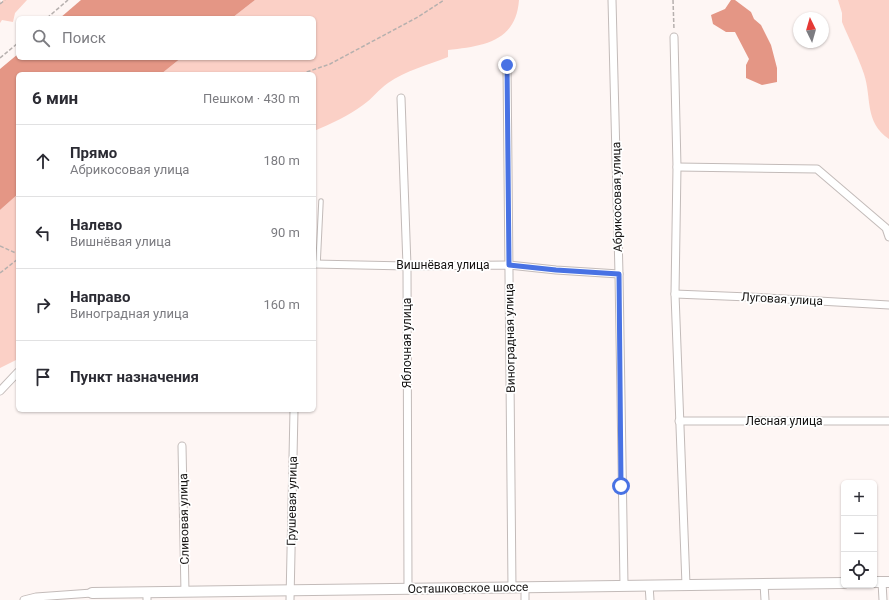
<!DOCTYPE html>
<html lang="ru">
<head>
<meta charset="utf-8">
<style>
	body { margin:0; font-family:Roboto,sans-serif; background:#f7f7f7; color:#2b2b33 }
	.controls { position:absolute; right:12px; bottom:12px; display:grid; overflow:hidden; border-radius:6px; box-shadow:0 1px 3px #0004 }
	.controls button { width:36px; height:36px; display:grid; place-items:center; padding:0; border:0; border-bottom:1px solid #e1e1e2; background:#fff; color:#2b2b33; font:20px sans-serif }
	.compass { position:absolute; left:793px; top:12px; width:36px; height:36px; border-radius:50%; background:#fff; box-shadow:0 1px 3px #0004; rotate:355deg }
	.stop { position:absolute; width:12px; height:12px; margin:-9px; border:3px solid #4872e4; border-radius:50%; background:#fff }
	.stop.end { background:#4872e4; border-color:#fff; box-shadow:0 1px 4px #0008 }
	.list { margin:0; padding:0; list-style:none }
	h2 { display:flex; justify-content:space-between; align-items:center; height:52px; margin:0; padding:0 16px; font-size:17px }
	h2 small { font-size:13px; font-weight:400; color:#7c7c81 }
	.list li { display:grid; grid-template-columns:26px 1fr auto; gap:12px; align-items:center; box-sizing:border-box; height:72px; padding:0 16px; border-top:1px solid #e1e1e2 }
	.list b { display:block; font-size:15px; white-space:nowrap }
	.list p { margin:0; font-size:13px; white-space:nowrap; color:#7c7c81 }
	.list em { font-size:13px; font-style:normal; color:#7c7c81 }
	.icon { flex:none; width:22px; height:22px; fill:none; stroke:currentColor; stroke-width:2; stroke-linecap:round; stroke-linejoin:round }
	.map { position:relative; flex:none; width:889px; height:600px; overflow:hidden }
	.search { position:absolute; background:#fff; box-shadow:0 1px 3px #0004; left:16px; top:16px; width:300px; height:44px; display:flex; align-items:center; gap:10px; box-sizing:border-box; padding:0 14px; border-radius:6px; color:#7c7c81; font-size:15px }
	.panel { position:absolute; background:#fff; box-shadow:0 1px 3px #0004; left:16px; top:72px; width:300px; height:340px; border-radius:6px }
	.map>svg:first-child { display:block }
	.green { fill:#fbd0c6 }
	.water { fill:#e49685 }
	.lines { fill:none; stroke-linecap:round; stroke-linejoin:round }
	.lane-casing { stroke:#c3bbb9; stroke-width:5.5 }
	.street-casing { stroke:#c3bbb9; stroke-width:9 }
	.secondary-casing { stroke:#c3bbb9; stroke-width:12 }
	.path { stroke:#b6b0ae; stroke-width:1.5; stroke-dasharray:4 2; stroke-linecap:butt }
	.lane { stroke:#fff; stroke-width:3.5 }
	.street { stroke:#fff; stroke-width:7 }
	.secondary { stroke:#fff; stroke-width:10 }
	.route { stroke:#4872e4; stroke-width:5 }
	.labels { text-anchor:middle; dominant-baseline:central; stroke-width:3.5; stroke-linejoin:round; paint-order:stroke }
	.street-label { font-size:12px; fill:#161413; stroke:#fff }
</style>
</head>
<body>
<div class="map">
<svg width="889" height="600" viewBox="0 0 889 600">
	<rect width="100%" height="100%" fill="#fef6f4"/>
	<!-- green -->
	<g class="green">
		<polygon points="0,0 1,3 3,0 27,0 15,13 13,22 2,20 0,23"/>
		<path d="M255,0H519C516,42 483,46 448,50V57C428,65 405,71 388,83C379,89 372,99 363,105C348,116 331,124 314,131V74H161L181,58H314V18H232Z"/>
		<path d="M838,0H889V139C864,122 872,98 864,74C858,56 849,39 842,22V13Z"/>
		<polygon points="18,194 18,359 0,368 0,210"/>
	</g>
	<!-- water -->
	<g class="water">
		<polygon points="81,0 255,0 232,18 60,18"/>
		<polygon points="731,0 735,0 751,12 754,19 761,25 771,45 777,68 777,82 762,85 746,78 746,65 749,59 735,32 726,32 713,24 711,15 725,9"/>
		<polygon points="18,54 18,58 181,58 161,74 18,74 18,194 0,210 0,69"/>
	</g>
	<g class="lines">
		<defs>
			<polyline id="lane" points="318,264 321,201"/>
			<g id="street">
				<polyline points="612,0 619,274 624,585"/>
				<polyline points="674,37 677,167 675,294 686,585"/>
				<polyline points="507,65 512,588"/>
				<polyline points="401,98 407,266 408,589"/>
				<polyline points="677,167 817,169 886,228 889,237"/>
				<polyline points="314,264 407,266 509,265 556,270 619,274"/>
				<polyline points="675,294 749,297 889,305"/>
				<polyline points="0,391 18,372"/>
				<polyline points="679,421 889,421"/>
				<polyline points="182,446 185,592"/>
				<polyline points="882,582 883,600"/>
				<polyline points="764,584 765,600"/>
				<polyline points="649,585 650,600"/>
				<polyline points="24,600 36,597 92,593"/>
				<polyline points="147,600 147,592"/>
				<polyline points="290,600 294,410"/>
				<polyline points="525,600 525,588"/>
			</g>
			<g id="secondary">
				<polyline points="874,582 889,582"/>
				<polyline points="92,593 844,583"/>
			</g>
		</defs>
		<!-- lane casing -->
		<use href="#lane" class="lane-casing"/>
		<!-- street casing -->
		<use href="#street" class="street-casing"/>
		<!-- secondary casing -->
		<use href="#secondary" class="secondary-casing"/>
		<!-- path -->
		<g class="path">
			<polyline points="673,0 674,30"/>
			<polyline points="0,4 5,0"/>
			<polyline points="47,18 68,0"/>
			<polyline points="0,58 18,43"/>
			<polyline points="301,74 330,64 418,17 444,0"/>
			<polyline points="0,246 18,254"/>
			<polyline points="0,273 18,259"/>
		</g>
		<!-- lane -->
		<use href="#lane" class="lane"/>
		<!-- street -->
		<use href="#street" class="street"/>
		<!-- secondary -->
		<use href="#secondary" class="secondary"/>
	</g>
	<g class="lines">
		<!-- route -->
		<polyline class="route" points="507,65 509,265 556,270 619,274 621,486"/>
	</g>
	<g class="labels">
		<!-- street labels -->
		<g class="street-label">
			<text transform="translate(617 197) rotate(-91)">Абрикосовая улица</text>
			<text x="443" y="265">Вишнёвая улица</text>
			<text transform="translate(782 299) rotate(3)">Луговая улица</text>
			<text transform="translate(510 338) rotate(-91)">Виноградная улица</text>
			<text transform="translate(407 343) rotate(-90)">Яблочная улица</text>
			<text x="784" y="421">Лесная улица</text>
			<text transform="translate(292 501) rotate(-89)">Грушевая улица</text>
			<text transform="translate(184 519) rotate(-91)">Сливовая улица</text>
			<text transform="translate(468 588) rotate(-1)">Осташковское шоссе</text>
		</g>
	</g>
</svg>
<div class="controls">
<button>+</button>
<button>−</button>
<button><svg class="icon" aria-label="locate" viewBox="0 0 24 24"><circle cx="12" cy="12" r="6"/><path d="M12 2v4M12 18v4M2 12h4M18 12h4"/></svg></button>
</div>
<svg class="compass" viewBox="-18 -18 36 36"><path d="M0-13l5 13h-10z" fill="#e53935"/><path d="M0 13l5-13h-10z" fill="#7c7c81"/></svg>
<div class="stop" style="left:621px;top:486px"></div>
<div class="stop end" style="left:507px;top:65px"></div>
<div class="search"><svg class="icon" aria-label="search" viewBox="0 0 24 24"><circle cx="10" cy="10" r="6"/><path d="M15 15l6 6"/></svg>Поиск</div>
<section class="panel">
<h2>6 мин<small>Пешком · 430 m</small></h2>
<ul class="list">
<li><svg class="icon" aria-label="ahead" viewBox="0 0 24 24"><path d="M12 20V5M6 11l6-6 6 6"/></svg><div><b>Прямо</b><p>Абрикосовая улица</p></div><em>180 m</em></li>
<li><svg class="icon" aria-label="left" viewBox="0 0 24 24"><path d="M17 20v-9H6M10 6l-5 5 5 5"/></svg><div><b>Налево</b><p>Вишнёвая улица</p></div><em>90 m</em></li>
<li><svg class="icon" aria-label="right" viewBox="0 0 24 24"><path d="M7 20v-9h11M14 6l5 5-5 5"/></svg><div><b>Направо</b><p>Виноградная улица</p></div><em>160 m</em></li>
<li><svg class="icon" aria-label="arrive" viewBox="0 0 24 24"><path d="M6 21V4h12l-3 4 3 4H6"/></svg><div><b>Пункт назначения</b></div></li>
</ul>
</section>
</div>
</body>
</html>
